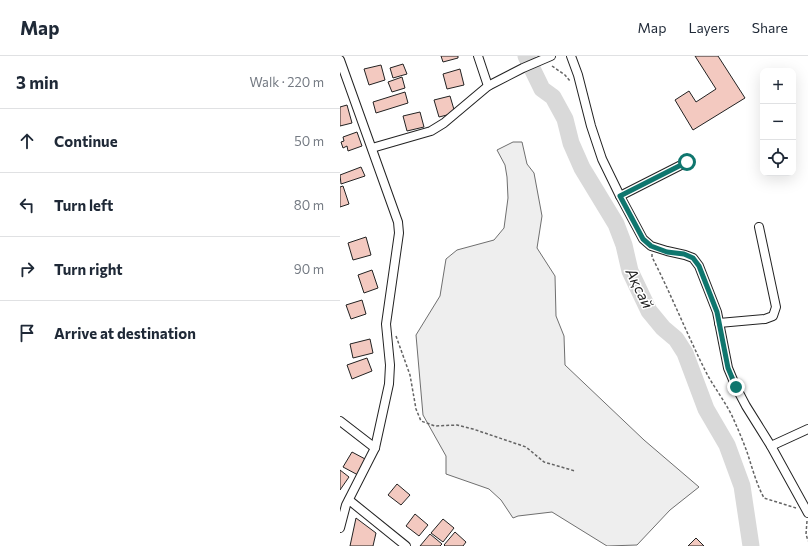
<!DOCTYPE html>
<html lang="en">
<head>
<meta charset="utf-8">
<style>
	body { margin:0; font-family:Commissioner,sans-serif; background:#f6f6f7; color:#1f2937 }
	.controls { position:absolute; right:12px; top:12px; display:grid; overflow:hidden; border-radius:8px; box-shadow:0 4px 16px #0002 }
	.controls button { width:36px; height:36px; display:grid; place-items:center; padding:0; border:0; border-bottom:1px solid #e0e1e3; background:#fff; color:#1f2937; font:20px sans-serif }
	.stop { position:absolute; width:12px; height:12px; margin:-9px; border:3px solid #0f766e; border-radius:50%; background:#fff }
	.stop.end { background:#0f766e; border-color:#fff; box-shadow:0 1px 4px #0008 }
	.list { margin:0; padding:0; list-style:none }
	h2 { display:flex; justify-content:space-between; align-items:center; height:52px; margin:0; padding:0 16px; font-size:17px }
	h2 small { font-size:13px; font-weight:400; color:#747a83 }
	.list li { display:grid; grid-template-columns:26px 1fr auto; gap:12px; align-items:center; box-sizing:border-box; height:64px; padding:0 16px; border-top:1px solid #e0e1e3 }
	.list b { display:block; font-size:15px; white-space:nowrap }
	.list em { font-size:13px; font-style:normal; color:#747a83 }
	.icon { flex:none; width:22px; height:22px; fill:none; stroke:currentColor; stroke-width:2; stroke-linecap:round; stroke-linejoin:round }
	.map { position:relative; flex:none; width:468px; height:490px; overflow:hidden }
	header { display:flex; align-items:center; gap:24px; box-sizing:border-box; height:56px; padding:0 20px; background:#fff; border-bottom:1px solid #e0e1e3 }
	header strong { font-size:19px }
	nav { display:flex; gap:22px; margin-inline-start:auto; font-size:14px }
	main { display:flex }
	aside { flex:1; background:#fff }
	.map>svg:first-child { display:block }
	.green { fill:#eee; stroke:#6f6f6f }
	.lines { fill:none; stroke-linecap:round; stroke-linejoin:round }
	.river { stroke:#d9d9d9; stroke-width:17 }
	.building { fill:#f3c9c0; stroke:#222 }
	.minor-casing { stroke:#222; stroke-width:10 }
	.path { stroke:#646464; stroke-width:1.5; stroke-dasharray:3 2; stroke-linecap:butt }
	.minor { stroke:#fff; stroke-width:8 }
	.route { stroke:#0f766e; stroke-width:5 }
	.labels { text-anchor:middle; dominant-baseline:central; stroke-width:3; stroke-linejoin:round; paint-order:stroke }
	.water-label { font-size:15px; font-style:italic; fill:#222; stroke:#fff }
</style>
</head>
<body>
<header>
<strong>Map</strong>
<nav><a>Map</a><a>Layers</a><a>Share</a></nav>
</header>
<main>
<aside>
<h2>3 min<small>Walk · 220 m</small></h2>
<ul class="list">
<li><svg class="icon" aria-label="ahead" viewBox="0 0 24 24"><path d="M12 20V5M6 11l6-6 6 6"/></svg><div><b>Continue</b></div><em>50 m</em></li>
<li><svg class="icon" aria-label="left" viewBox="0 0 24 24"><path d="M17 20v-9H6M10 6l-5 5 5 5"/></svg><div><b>Turn left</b></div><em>80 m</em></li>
<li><svg class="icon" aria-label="right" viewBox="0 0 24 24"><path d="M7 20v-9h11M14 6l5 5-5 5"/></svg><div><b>Turn right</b></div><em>90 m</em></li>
<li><svg class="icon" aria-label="arrive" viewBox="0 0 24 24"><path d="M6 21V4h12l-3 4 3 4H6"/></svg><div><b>Arrive at destination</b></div></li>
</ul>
</aside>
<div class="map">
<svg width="468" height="490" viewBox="0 0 468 490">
	<rect width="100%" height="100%" fill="#fff"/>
	<!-- green -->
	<polygon class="green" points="173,86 182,86 187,108 194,117 202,160 197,192 215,220 216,260 224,280 225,309 304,384 359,431 330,454 297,489 267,490 212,456 178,460 173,462 161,444 149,433 106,418 106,400 83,359 76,279 100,240 106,203 117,194 154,184 164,172 168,142 167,121 165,109 157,94"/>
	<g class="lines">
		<!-- river -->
		<polyline class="river" points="186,0 202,33 213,41 225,63 231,87 242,112 276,168 284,189 290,215 309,255 323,272 336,283 345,297 366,353 387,389 402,430 411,490"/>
	</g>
	<!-- building -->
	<g class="building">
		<polygon points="101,0 118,0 118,2 103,6"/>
		<polygon points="355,0 378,0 405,42 353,74 335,44 349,35 356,46 376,33"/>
		<polygon points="63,8 67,18 53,22 50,12"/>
		<polygon points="41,9 45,24 29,29 24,13"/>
		<polygon points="120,13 124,29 107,33 103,18"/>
		<polygon points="62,21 65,32 52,36 48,26"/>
		<polygon points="65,36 68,47 36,57 33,46"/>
		<polygon points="110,40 115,57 99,61 94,44"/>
		<polygon points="7,49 12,67 0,70 0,51"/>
		<polygon points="80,56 84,71 67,75 63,60"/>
		<polygon points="17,76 22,90 8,95 7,90 3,92 1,86 4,85 3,81"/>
		<polygon points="21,111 25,120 1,128 0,119"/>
		<polygon points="3,130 9,148 0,151 0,131"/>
		<polygon points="26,181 31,199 13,204 8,187"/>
		<polygon points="32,214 38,232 24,237 18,219"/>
		<polygon points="22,244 26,258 11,263 6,249"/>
		<polygon points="30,283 33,297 13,302 10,288"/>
		<polygon points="27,302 32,315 12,323 7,309"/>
		<polygon points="12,396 27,404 18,419 3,411"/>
		<polygon points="0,414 9,421 0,434"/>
		<polygon points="57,428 70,439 61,449 48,439"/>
		<polygon points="75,458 88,469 79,480 66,470"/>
		<polygon points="16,462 36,477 33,490 10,490"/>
		<polygon points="103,463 114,472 103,486 91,477"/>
		<polygon points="115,476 126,486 123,490 105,490 104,489"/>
		<polygon points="90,478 102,488 100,490 80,490"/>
		<polygon points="356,482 364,490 348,490"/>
	</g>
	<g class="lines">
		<defs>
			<g id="minor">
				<polyline points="138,0 148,30"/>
				<polyline points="231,0 238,19 251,70 262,103 280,140 303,183 311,190 327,195 345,199 353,202 359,210 377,256 388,312 396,331 406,350 431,390 468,457"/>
				<polyline points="0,4 58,166 59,177 46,268 50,309 49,328 35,392 6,449 0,472"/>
				<polyline points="32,92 91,75 104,67 148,30 183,12 211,0"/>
				<polyline points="280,140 347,106"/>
				<polyline points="379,267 425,263 433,260 436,251 419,171"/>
				<polyline points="0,365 35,392"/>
				<polyline points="431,390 468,373"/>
				<polyline points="9,444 66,490"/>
			</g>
		</defs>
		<!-- minor casing -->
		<use href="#minor" class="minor-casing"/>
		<!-- path -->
		<g class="path">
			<polyline points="212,10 225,19 230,25"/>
			<path d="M312,198V201C332,240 348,281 368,320C376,334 386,347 393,362C398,373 403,385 407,396C412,411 416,427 424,442L456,452"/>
			<polyline points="56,280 70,319 76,353 81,365 95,370 117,369 133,373 186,391 204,406 235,415"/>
			<polyline points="467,465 466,478 468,485"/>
		</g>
		<!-- minor -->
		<use href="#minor" class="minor"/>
	</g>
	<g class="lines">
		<!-- route -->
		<polyline class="route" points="347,106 280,140 303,183 311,190 327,196 344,198 353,202 359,210 377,256 388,312 396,331"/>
	</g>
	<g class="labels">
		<!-- water labels -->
		<g class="water-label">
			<text transform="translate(300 232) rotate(64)">Ақсай</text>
		</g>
	</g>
</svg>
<div class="controls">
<button>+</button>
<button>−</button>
<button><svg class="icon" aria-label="locate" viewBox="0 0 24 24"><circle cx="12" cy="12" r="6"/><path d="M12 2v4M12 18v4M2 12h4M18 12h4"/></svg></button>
</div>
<div class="stop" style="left:347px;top:106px"></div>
<div class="stop end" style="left:396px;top:331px"></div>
</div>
</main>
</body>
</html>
